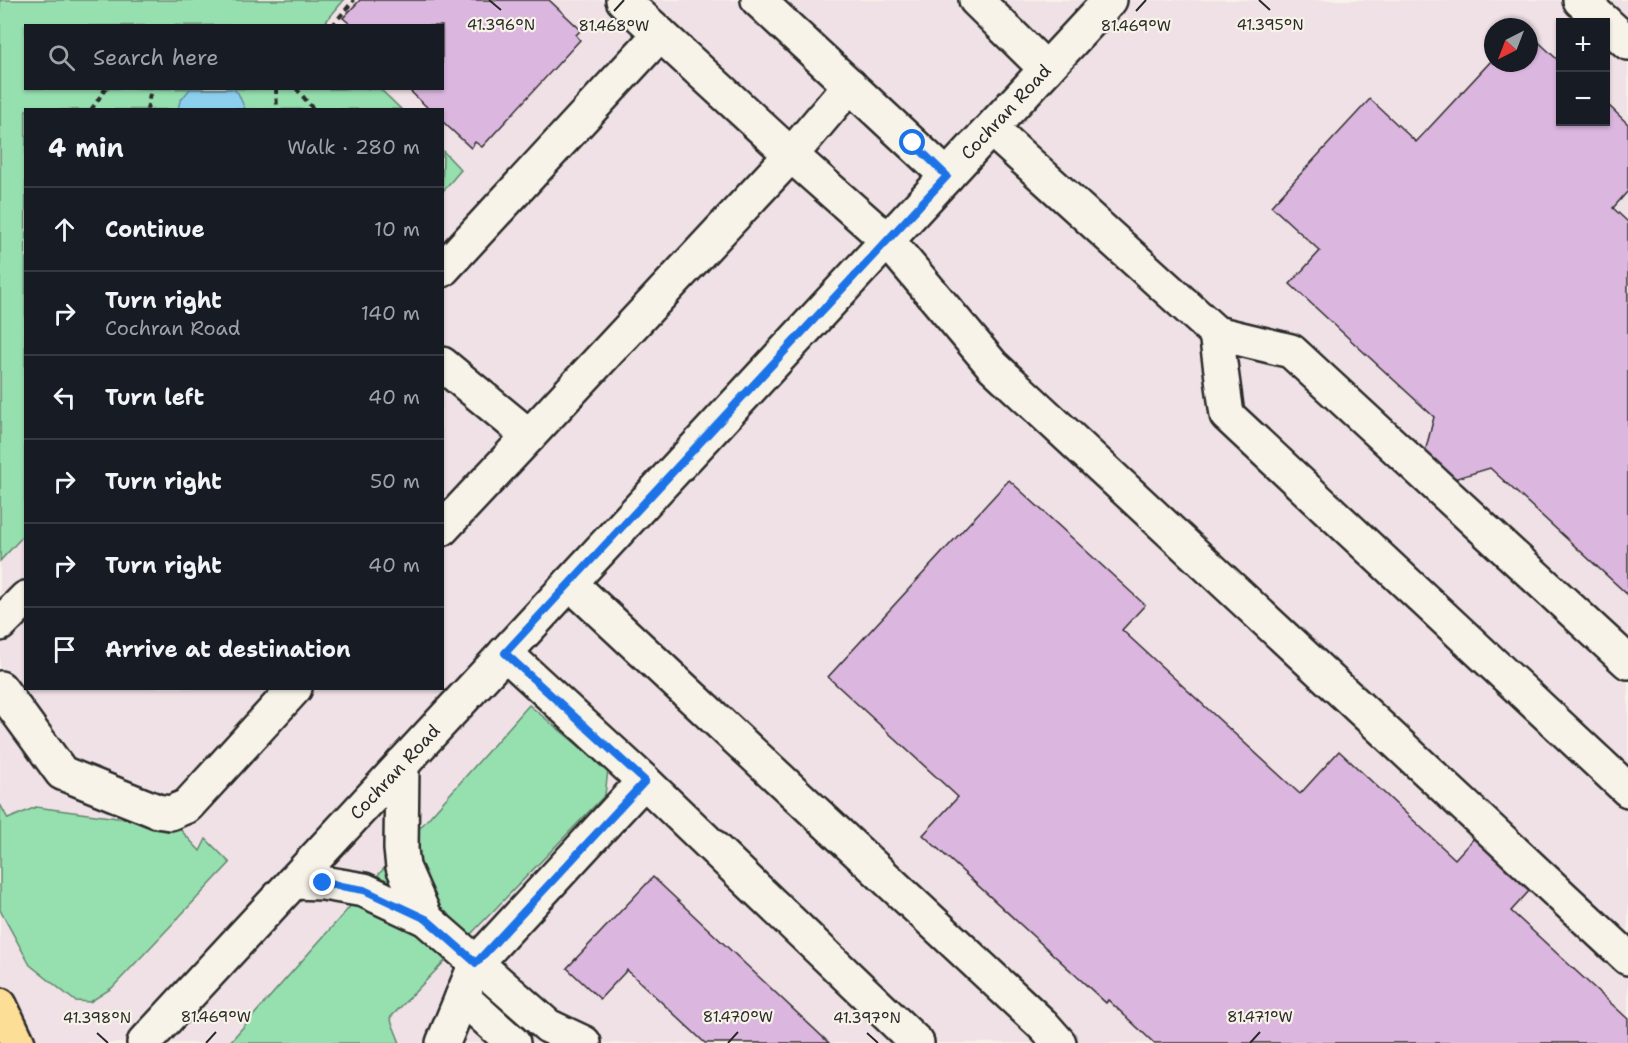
<!DOCTYPE html>
<html lang="en">
<head>
<meta charset="utf-8">
<style>
	body { margin:0; font-family:"Shantell Sans",sans-serif; background:#20242c; color:#f1f3f6 }
	.controls { position:absolute; right:18px; top:18px; display:grid; overflow:hidden; border-radius:0px; box-shadow:0 2px 4px #0004 }
	.controls button { width:54px; height:54px; display:grid; place-items:center; padding:0; border:0; border-bottom:2px solid #363941; background:#171b24; color:#f1f3f6; font:30px sans-serif }
	.compass { position:absolute; left:1484px; top:18px; width:54px; height:54px; border-radius:50%; background:#171b24; box-shadow:0 2px 4px #0004; rotate:222deg }
	.stop { position:absolute; width:18px; height:18px; margin:-14px; border:4px solid #1a73e8; border-radius:50%; background:#fff }
	.stop.end { background:#1a73e8; border-color:#fff; box-shadow:0 2px 6px #0008 }
	.list { margin:0; padding:0; list-style:none }
	h2 { display:flex; justify-content:space-between; align-items:center; height:78px; margin:0; padding:0 24px; font-size:26px }
	h2 small { font-size:20px; font-weight:400; color:#9ea1a6 }
	.list li { display:grid; grid-template-columns:39px 1fr auto; gap:18px; align-items:center; box-sizing:border-box; height:84px; padding:0 24px; border-top:2px solid #363941 }
	.list b { display:block; font-size:22px; white-space:nowrap }
	.list p { margin:0; font-size:20px; white-space:nowrap; color:#9ea1a6 }
	.list em { font-size:20px; font-style:normal; color:#9ea1a6 }
	.icon { flex:none; width:33px; height:33px; fill:none; stroke:currentColor; stroke-width:2; stroke-linecap:round; stroke-linejoin:round }
	.map { position:relative; flex:none; width:1628px; height:1043px; overflow:hidden }
	.search { position:absolute; background:#171b24; box-shadow:0 2px 4px #0004; left:24px; top:24px; width:420px; height:66px; display:flex; align-items:center; gap:15px; box-sizing:border-box; padding:0 21px; border-radius:0px; color:#9ea1a6; font-size:22px }
	.panel { position:absolute; background:#171b24; box-shadow:0 2px 4px #0004; left:24px; top:108px; width:420px; height:582px; border-radius:0px }
	.map>svg:first-child { display:block }
	.built { fill:#efe1e5; fill-rule:evenodd }
	.green { fill:#96dfaf; stroke:#60856d; stroke-width:1.5 }
	.water { fill:#8dd0ee; stroke:#668ea0; stroke-width:1.5 }
	.building { fill:#dbb6df; stroke:#2b2b2b; stroke-width:1.5 }
	.lines { fill:none; stroke-linecap:round; stroke-linejoin:round }
	.minor-casing { stroke:#2b2b2b; stroke-width:38 }
	.major-casing { stroke:#2b2b2b; stroke-width:38 }
	.path { stroke:#2b2b2b; stroke-width:4; stroke-dasharray:6 4.5; stroke-linecap:butt }
	.minor { stroke:#f7f3e8; stroke-width:33 }
	.major { stroke:#fdde96; stroke-width:33 }
	.route { stroke:#1a73e8; stroke-width:8 }
	.ticks { fill:none; stroke:#2b2b2b; stroke-width:2 }
	.labels { text-anchor:middle; dominant-baseline:central; stroke-width:4.5; stroke-linejoin:round; paint-order:stroke }
	.street-label { font-size:18px; fill:#2b2b2b; stroke:#f7f3e8 }
	.ticks-label { font-size:15px; text-anchor:middle; fill:#2b2b2b; stroke:#f7f3e8; stroke-width:4.5; stroke-linejoin:round; paint-order:stroke }
</style>
</head>
<body>
<div class="map">
<svg width="1628" height="1043" viewBox="0 0 1628 1043">
	<rect width="100%" height="100%" fill="#f7f3e8"/>
	<filter id="ink" filterUnits="userSpaceOnUse"><feTurbulence type="fractalNoise" baseFrequency=".0167" numOctaves="2"/><feDisplacementMap in="SourceGraphic" scale="12" xChannelSelector="R" yChannelSelector="G"/><feConvolveMatrix kernelMatrix="1 2 1 2 8 2 1 2 1" color-interpolation-filters="sRGB"/></filter>
	<g filter="url(#ink)">
		<!-- built -->
		<path class="built" d="M0,0H1628V1043H0ZM1560,22H1606V122H1560ZM26,26H442V88H26ZM1493,27H1529V63H1493ZM26,110H442V688H26Z"/>
		<!-- green -->
		<g class="green">
			<polygon points="0,0 344,0 323,25 26,26 26,88 380,89 401,109 26,110 25,534 0,561"/>
			<polygon points="443,151 461,170 443,191 442,191"/>
			<polygon points="529,705 608,770 605,795 390,1018 400,1043 229,1043"/>
			<polygon points="0,804 8,819 36,807 177,826 200,851 206,839 230,863 112,988 90,1002 75,1001 30,965 0,910"/>
		</g>
		<!-- water -->
		<polygon class="water" points="190,89 233,89 238,93 245,109 178,109 180,101"/>
		<!-- building -->
		<g class="building">
			<polygon points="360,0 549,0 581,30 576,35 580,40 482,147 475,142 471,148 442,121 442,110 430,110 407,88 442,88 442,26 348,26 350,24 343,18"/>
			<polygon points="1529,33 1560,62 1560,122 1606,122 1606,103 1628,124 1628,191 1613,208 1628,222 1628,595 1490,468 1454,479 1425,452 1434,417 1290,284 1320,251 1271,206 1370,99 1416,142 1493,59 1493,63 1529,63"/>
			<polygon points="1009,480 1145,605 1122,630 1300,794 1339,751 1455,859 1474,838 1530,890 1511,911 1628,1019 1628,1043 1154,1043 1108,1000 1106,1003 923,835 958,797 828,677"/>
			<polygon points="653,877 829,1043 705,1043 627,970 600,999 567,968"/>
		</g>
		<g class="lines">
			<defs>
				<g id="minor">
					<polyline points="623,0 791,155 887,240 993,366 1628,958"/>
					<polyline points="758,0 947,176"/>
					<polyline points="976,0 1046,69"/>
					<polyline points="1580,0 1605,22"/>
					<polyline points="1606,23 1628,43"/>
					<polyline points="991,129 1216,333 1291,351 1628,662"/>
					<polyline points="442,270 660,34"/>
					<polyline points="1216,333 1227,415 1628,790"/>
					<polyline points="442,364 529,436 442,529"/>
					<polyline points="529,436 791,155 850,85"/>
					<polyline points="570,583 1044,1026 1059,1043"/>
					<polyline points="0,624 26,598"/>
					<polyline points="0,688 62,773 157,811 170,813 187,806 295,688"/>
					<polyline points="402,764 401,849 403,867 426,919"/>
					<polyline points="644,781 917,1043"/>
					<polyline points="293,882 323,883 364,890 426,919 548,1026 584,1043"/>
					<polyline points="462,997 513,1043"/>
					<polyline points="144,1043 1110,0"/>
					<polyline points="443,1043 476,963 644,781 505,653"/>
				</g>
				<polyline id="major" points="0,1005 18,1043"/>
			</defs>
			<!-- minor casing -->
			<use href="#minor" class="minor-casing"/>
			<!-- major casing -->
			<use href="#major" class="major-casing"/>
			<!-- path -->
			<g class="path">
				<polyline points="332,26 354,0"/>
				<polyline points="276,88 277,110"/>
				<polyline points="296,88 314,110"/>
				<polyline points="91,110 106,88"/>
				<polyline points="147,110 151,88"/>
			</g>
			<!-- minor -->
			<use href="#minor" class="minor"/>
			<!-- major -->
			<use href="#major" class="major"/>
		</g>
	</g>
	<g class="lines" filter="url(#ink)">
		<!-- route -->
		<polyline class="route" points="323,883 364,890 426,919 476,963 645,781 505,653 947,176 913,143"/>
	</g>
	<!-- ticks -->
	<path class="ticks" d="M489,0L501,10M1259,0L1270,10M614,11L624,0M1136,11L1146,0M97,1033L108,1043M867,1033L878,1043M206,1043L216,1032M728,1043L738,1032M1250,1043L1260,1032"/>
	<g class="labels">
		<!-- street labels -->
		<g class="street-label">
			<text transform="translate(1006 112) rotate(-47)">Cochran Road</text>
			<text transform="translate(395 772) rotate(-47)">Cochran Road</text>
		</g>
	</g>
	<g class="ticks-label">
		<text x="501" y="30">41.396°N</text>
		<text x="1270" y="30">41.395°N</text>
		<text x="1136" y="31">81.469°W</text>
		<text x="614" y="31">81.468°W</text>
		<text x="216" y="1022">81.469°W</text>
		<text x="738" y="1022">81.470°W</text>
		<text x="1260" y="1022">81.471°W</text>
		<text x="97" y="1023">41.398°N</text>
		<text x="867" y="1023">41.397°N</text>
	</g>
</svg>
<div class="controls">
<button>+</button>
<button>−</button>
</div>
<svg class="compass" viewBox="-18 -18 36 36"><path d="M0-13l5 13h-10z" fill="#e53935"/><path d="M0 13l5-13h-10z" fill="#9ea1a6"/></svg>
<div class="stop" style="left:913px;top:143px"></div>
<div class="stop end" style="left:323px;top:883px"></div>
<div class="search"><svg class="icon" aria-label="search" viewBox="0 0 24 24"><circle cx="10" cy="10" r="6"/><path d="M15 15l6 6"/></svg>Search here</div>
<section class="panel">
<h2>4 min<small>Walk · 280 m</small></h2>
<ul class="list">
<li><svg class="icon" aria-label="ahead" viewBox="0 0 24 24"><path d="M12 20V5M6 11l6-6 6 6"/></svg><div><b>Continue</b></div><em>10 m</em></li>
<li><svg class="icon" aria-label="right" viewBox="0 0 24 24"><path d="M7 20v-9h11M14 6l5 5-5 5"/></svg><div><b>Turn right</b><p>Cochran Road</p></div><em>140 m</em></li>
<li><svg class="icon" aria-label="left" viewBox="0 0 24 24"><path d="M17 20v-9H6M10 6l-5 5 5 5"/></svg><div><b>Turn left</b></div><em>40 m</em></li>
<li><svg class="icon" aria-label="right" viewBox="0 0 24 24"><path d="M7 20v-9h11M14 6l5 5-5 5"/></svg><div><b>Turn right</b></div><em>50 m</em></li>
<li><svg class="icon" aria-label="right" viewBox="0 0 24 24"><path d="M7 20v-9h11M14 6l5 5-5 5"/></svg><div><b>Turn right</b></div><em>40 m</em></li>
<li><svg class="icon" aria-label="arrive" viewBox="0 0 24 24"><path d="M6 21V4h12l-3 4 3 4H6"/></svg><div><b>Arrive at destination</b></div></li>
</ul>
</section>
</div>
</body>
</html>
